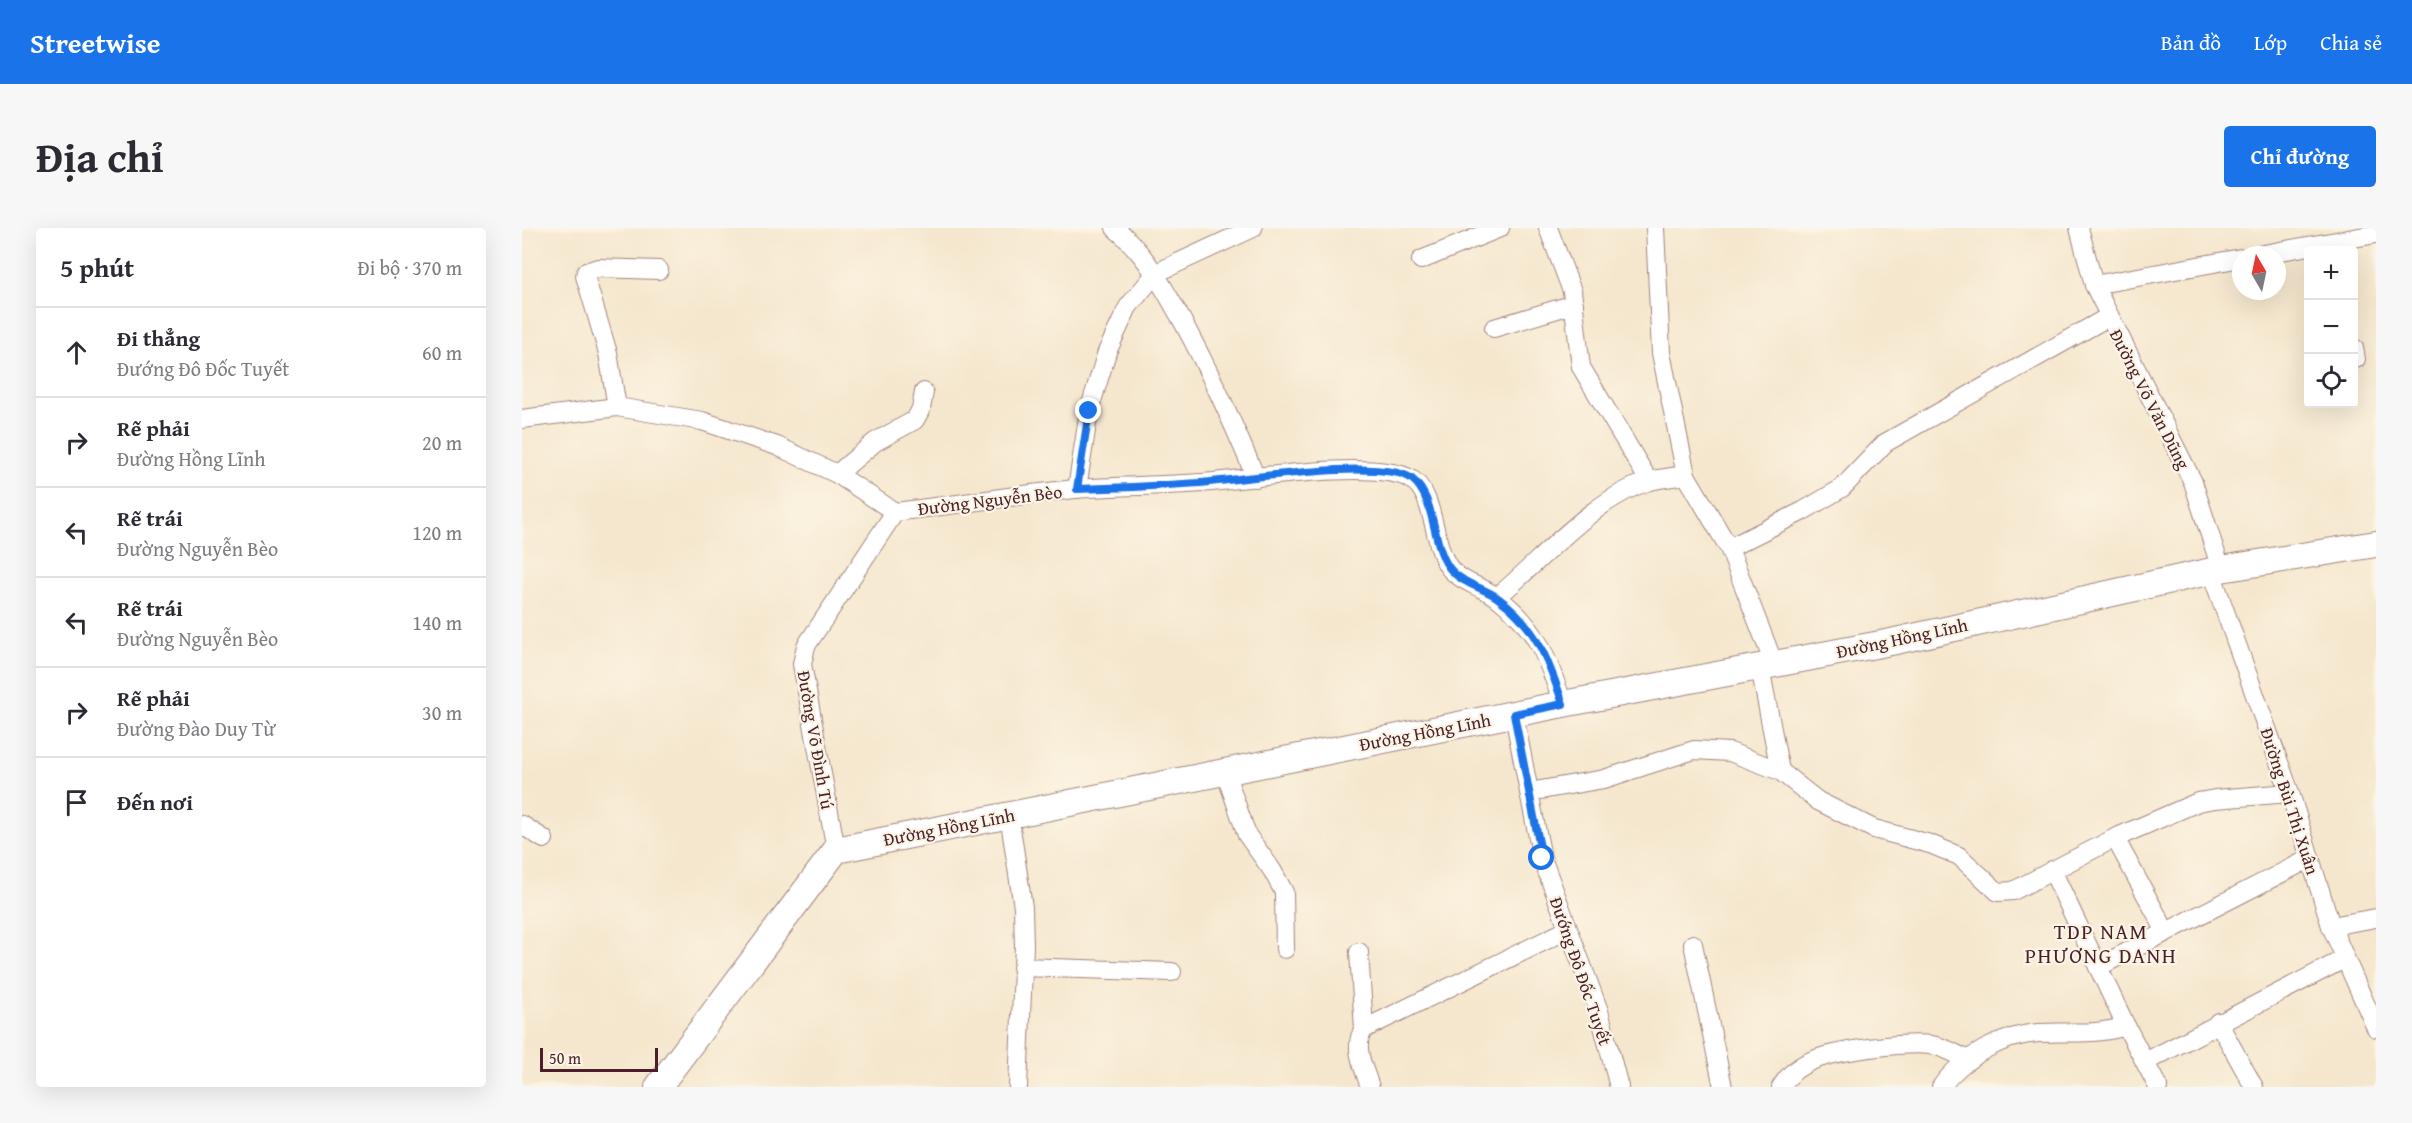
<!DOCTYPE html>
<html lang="vi">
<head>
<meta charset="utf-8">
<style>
	body { margin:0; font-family:"Gentium Book Plus",serif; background:#f7f7f7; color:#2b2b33 }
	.controls { position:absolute; right:18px; top:18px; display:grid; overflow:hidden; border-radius:6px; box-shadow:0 6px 24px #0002 }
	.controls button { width:54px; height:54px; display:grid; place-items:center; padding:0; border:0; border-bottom:2px solid #e1e1e2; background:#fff; color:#2b2b33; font:30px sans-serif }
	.compass { position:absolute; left:1710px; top:18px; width:54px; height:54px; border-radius:50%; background:#fff; box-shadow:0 6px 24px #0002; rotate:351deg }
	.scale { position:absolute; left:18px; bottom:15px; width:118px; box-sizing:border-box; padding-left:6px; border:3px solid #4a1f2b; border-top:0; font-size:16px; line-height:21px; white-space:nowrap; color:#4a1f2b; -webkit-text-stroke:4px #fcf5e5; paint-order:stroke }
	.stop { position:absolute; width:18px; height:18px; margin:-14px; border:4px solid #1a73e8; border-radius:50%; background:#fff }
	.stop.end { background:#1a73e8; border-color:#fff; box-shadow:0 2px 6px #0008 }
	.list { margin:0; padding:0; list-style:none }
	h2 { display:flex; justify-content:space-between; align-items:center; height:78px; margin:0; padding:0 24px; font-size:26px }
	h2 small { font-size:20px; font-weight:400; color:#7c7c81 }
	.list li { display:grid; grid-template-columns:39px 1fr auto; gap:18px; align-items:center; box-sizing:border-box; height:90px; padding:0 24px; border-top:2px solid #e1e1e2 }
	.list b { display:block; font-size:22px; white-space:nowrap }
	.list p { margin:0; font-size:20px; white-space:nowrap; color:#7c7c81 }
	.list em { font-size:20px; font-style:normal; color:#7c7c81 }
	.icon { flex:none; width:33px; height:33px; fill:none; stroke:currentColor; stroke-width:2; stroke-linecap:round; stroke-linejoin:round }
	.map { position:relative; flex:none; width:1854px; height:859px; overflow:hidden; border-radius:6px }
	header { display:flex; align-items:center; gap:36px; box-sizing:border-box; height:84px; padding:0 30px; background:#1a73e8; color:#fff }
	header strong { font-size:28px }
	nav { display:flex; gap:33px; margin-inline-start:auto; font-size:21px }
	.intro { display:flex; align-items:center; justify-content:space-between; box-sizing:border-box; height:144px; padding:0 36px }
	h1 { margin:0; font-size:42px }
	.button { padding:15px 27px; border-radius:6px; background:#1a73e8; color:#fff; font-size:21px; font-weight:700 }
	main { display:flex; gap:36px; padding:0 36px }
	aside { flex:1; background:#fff; border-radius:6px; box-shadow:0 6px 24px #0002 }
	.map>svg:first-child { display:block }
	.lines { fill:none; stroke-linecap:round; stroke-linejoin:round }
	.street-casing { stroke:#a0837c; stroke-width:20 }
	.secondary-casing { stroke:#a0837c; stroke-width:28 }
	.street { stroke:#fff; stroke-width:18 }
	.secondary { stroke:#fff; stroke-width:26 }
	.route { stroke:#1a73e8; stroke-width:8 }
	.labels { text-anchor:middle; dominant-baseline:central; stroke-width:4.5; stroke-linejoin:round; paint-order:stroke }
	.street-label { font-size:18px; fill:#4a1f2b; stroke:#fcf5e5 }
	.quarter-label { font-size:21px; letter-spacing:1.5px; fill:#4a1f2b; stroke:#fcf5e5 }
</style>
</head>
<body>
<header>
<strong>Streetwise</strong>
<nav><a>Bản đồ</a><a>Lớp</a><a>Chia sẻ</a></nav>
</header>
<div class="intro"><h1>Địa chỉ</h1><a class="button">Chỉ đường</a></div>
<main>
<aside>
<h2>5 phút<small>Đi bộ · 370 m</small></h2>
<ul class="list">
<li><svg class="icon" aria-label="ahead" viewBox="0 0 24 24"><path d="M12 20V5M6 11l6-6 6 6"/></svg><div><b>Đi thẳng</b><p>Đướng Đô Đốc Tuyết</p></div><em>60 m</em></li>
<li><svg class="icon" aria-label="right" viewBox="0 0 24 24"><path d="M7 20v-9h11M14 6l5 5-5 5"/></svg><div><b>Rẽ phải</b><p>Đường Hồng Lĩnh</p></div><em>20 m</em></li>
<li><svg class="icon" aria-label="left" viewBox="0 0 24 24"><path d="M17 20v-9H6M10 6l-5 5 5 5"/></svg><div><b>Rẽ trái</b><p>Đường Nguyễn Bèo</p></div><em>120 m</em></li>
<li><svg class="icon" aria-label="left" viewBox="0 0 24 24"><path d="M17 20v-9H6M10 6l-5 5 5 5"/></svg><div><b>Rẽ trái</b><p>Đường Nguyễn Bèo</p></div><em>140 m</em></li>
<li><svg class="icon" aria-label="right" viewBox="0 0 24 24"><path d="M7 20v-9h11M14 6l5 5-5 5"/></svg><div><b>Rẽ phải</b><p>Đường Đào Duy Từ</p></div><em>30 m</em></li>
<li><svg class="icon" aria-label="arrive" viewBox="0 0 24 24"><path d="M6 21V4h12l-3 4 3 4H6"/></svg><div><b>Đến nơi</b></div></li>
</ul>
</aside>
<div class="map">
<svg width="1854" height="859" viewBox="0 0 1854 859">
	<rect width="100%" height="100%" fill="#fcf5e5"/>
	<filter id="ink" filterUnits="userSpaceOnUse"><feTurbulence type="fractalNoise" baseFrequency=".0167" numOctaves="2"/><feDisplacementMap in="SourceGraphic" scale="12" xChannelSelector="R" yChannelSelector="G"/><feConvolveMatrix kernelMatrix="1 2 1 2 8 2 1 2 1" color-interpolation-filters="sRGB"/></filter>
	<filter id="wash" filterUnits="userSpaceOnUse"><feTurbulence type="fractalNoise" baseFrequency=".008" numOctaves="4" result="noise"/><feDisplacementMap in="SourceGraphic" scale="24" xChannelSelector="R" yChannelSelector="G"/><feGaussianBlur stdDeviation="1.35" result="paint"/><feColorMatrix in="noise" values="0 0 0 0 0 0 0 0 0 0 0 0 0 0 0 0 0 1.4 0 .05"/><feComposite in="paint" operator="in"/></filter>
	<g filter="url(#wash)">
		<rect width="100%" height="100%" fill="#f5e7ce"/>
	</g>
	<g filter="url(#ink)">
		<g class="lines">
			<defs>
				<g id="street">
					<path d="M593,0C625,27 642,60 662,96C689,146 712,197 734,250"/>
					<polyline points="1026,0 1050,63 1059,139 1127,253"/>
					<polyline points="1133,0 1139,125 1164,247 1207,320 1252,436"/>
					<polyline points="1557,0 1572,57 1671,254 1699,341"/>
					<polyline points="1736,27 1854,6"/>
					<polyline points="899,32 978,0"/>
					<polyline points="1572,57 1719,30"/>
					<polyline points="972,100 1052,76"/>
					<polyline points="1832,120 1834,131"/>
					<polyline points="95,179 86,125 63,48 64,44 76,40 137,42"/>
					<path d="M0,191L95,179L180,193L255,218L315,246L373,284C433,277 493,267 553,261C595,258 638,258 680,255C727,251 849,231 887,250C915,263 909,321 930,343C943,356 962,359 976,370C1016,400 1026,432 1041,476"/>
					<polyline points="315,246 353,214 393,192 399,181 402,164"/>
					<polyline points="555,261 567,183 585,124 606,79 634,45 731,0"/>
					<polyline points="1207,320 1281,283 1320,260 1363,215 1586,89"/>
					<polyline points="1689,344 1768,565 1809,698 1854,800"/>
					<path d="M975,369C1019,333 1072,269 1128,253C1139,250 1152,249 1164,247"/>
					<polyline points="1238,439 1258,543"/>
					<polyline points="992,487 1020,630 1077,783 1097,859"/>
					<polyline points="703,544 725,607 750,642 762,664 763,721"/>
					<polyline points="1007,564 1082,551 1172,522 1208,524 1258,543 1296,573 1352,601 1408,616 1437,628 1476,664 1491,663 1593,610 1676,574 1693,571 1768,565"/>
					<polyline points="487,587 501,679 502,718 496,859"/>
					<polyline points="0,597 22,611"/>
					<polyline points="1593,610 1644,704"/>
					<polyline points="314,622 280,436 284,418 373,284"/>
					<polyline points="1530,642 1604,798 1636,859"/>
					<polyline points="1809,698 1854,690"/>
					<polyline points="1171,716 1201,859"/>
					<polyline points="837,724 842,801"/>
					<polyline points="500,739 650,744"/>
					<polyline points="1576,739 1787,631"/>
					<polyline points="1696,794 1732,859"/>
					<polyline points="1623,834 1822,731"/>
					<path d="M848,859C842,840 830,818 842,801L1045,702"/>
					<path d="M1259,859C1267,846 1279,836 1294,831C1319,822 1383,814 1409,817C1421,818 1435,827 1447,832"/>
					<path d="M1419,859C1440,829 1481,807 1517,805C1549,803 1572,808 1604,798"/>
				</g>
				<polyline id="secondary" points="136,859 314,622 1041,476 1369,414 1699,341 1854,316"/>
			</defs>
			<!-- street casing -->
			<use href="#street" class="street-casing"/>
			<!-- secondary casing -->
			<use href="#secondary" class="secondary-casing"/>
			<!-- street -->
			<use href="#street" class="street"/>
			<!-- secondary -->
			<use href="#secondary" class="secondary"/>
		</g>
	</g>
	<g class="lines" filter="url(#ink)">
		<!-- route -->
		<path class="route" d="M567,183L555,261C596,260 637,258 678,255C719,252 861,229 890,251C915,271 909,319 929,342C941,356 962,360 976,370C1014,397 1027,434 1041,476L992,486L1020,630"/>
	</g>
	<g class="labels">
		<!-- street labels -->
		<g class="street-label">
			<text transform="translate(1628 171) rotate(63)">Đường Võ Văn Dũng</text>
			<text transform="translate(468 272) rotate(-7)">Đường Nguyễn Bèo</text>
			<text transform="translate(1380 410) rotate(-12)">Đường Hồng Lĩnh</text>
			<text transform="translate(903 504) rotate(-11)">Đường Hồng Lĩnh</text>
			<text transform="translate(294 512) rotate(80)">Đường Võ Đình Tú</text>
			<text transform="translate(1768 573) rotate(72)">Đường Bùi Thị Xuân</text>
			<text transform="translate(427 599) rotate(-11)">Đường Hồng Lĩnh</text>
			<text transform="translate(1059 743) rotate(71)">Đướng Đô Đốc Tuyết</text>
		</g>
		<!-- quarter labels -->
		<g class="quarter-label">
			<text x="1579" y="703">TDP NAM<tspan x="1579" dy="24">PHƯƠNG DANH</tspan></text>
		</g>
	</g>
</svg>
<div class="controls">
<button>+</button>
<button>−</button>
<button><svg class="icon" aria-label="locate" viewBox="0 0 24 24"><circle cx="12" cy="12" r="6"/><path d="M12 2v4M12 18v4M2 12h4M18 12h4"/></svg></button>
</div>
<svg class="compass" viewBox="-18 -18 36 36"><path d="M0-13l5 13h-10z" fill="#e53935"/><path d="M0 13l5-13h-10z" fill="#7c7c81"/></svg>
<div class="scale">50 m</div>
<div class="stop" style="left:1020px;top:630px"></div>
<div class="stop end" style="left:567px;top:183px"></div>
</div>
</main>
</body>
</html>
